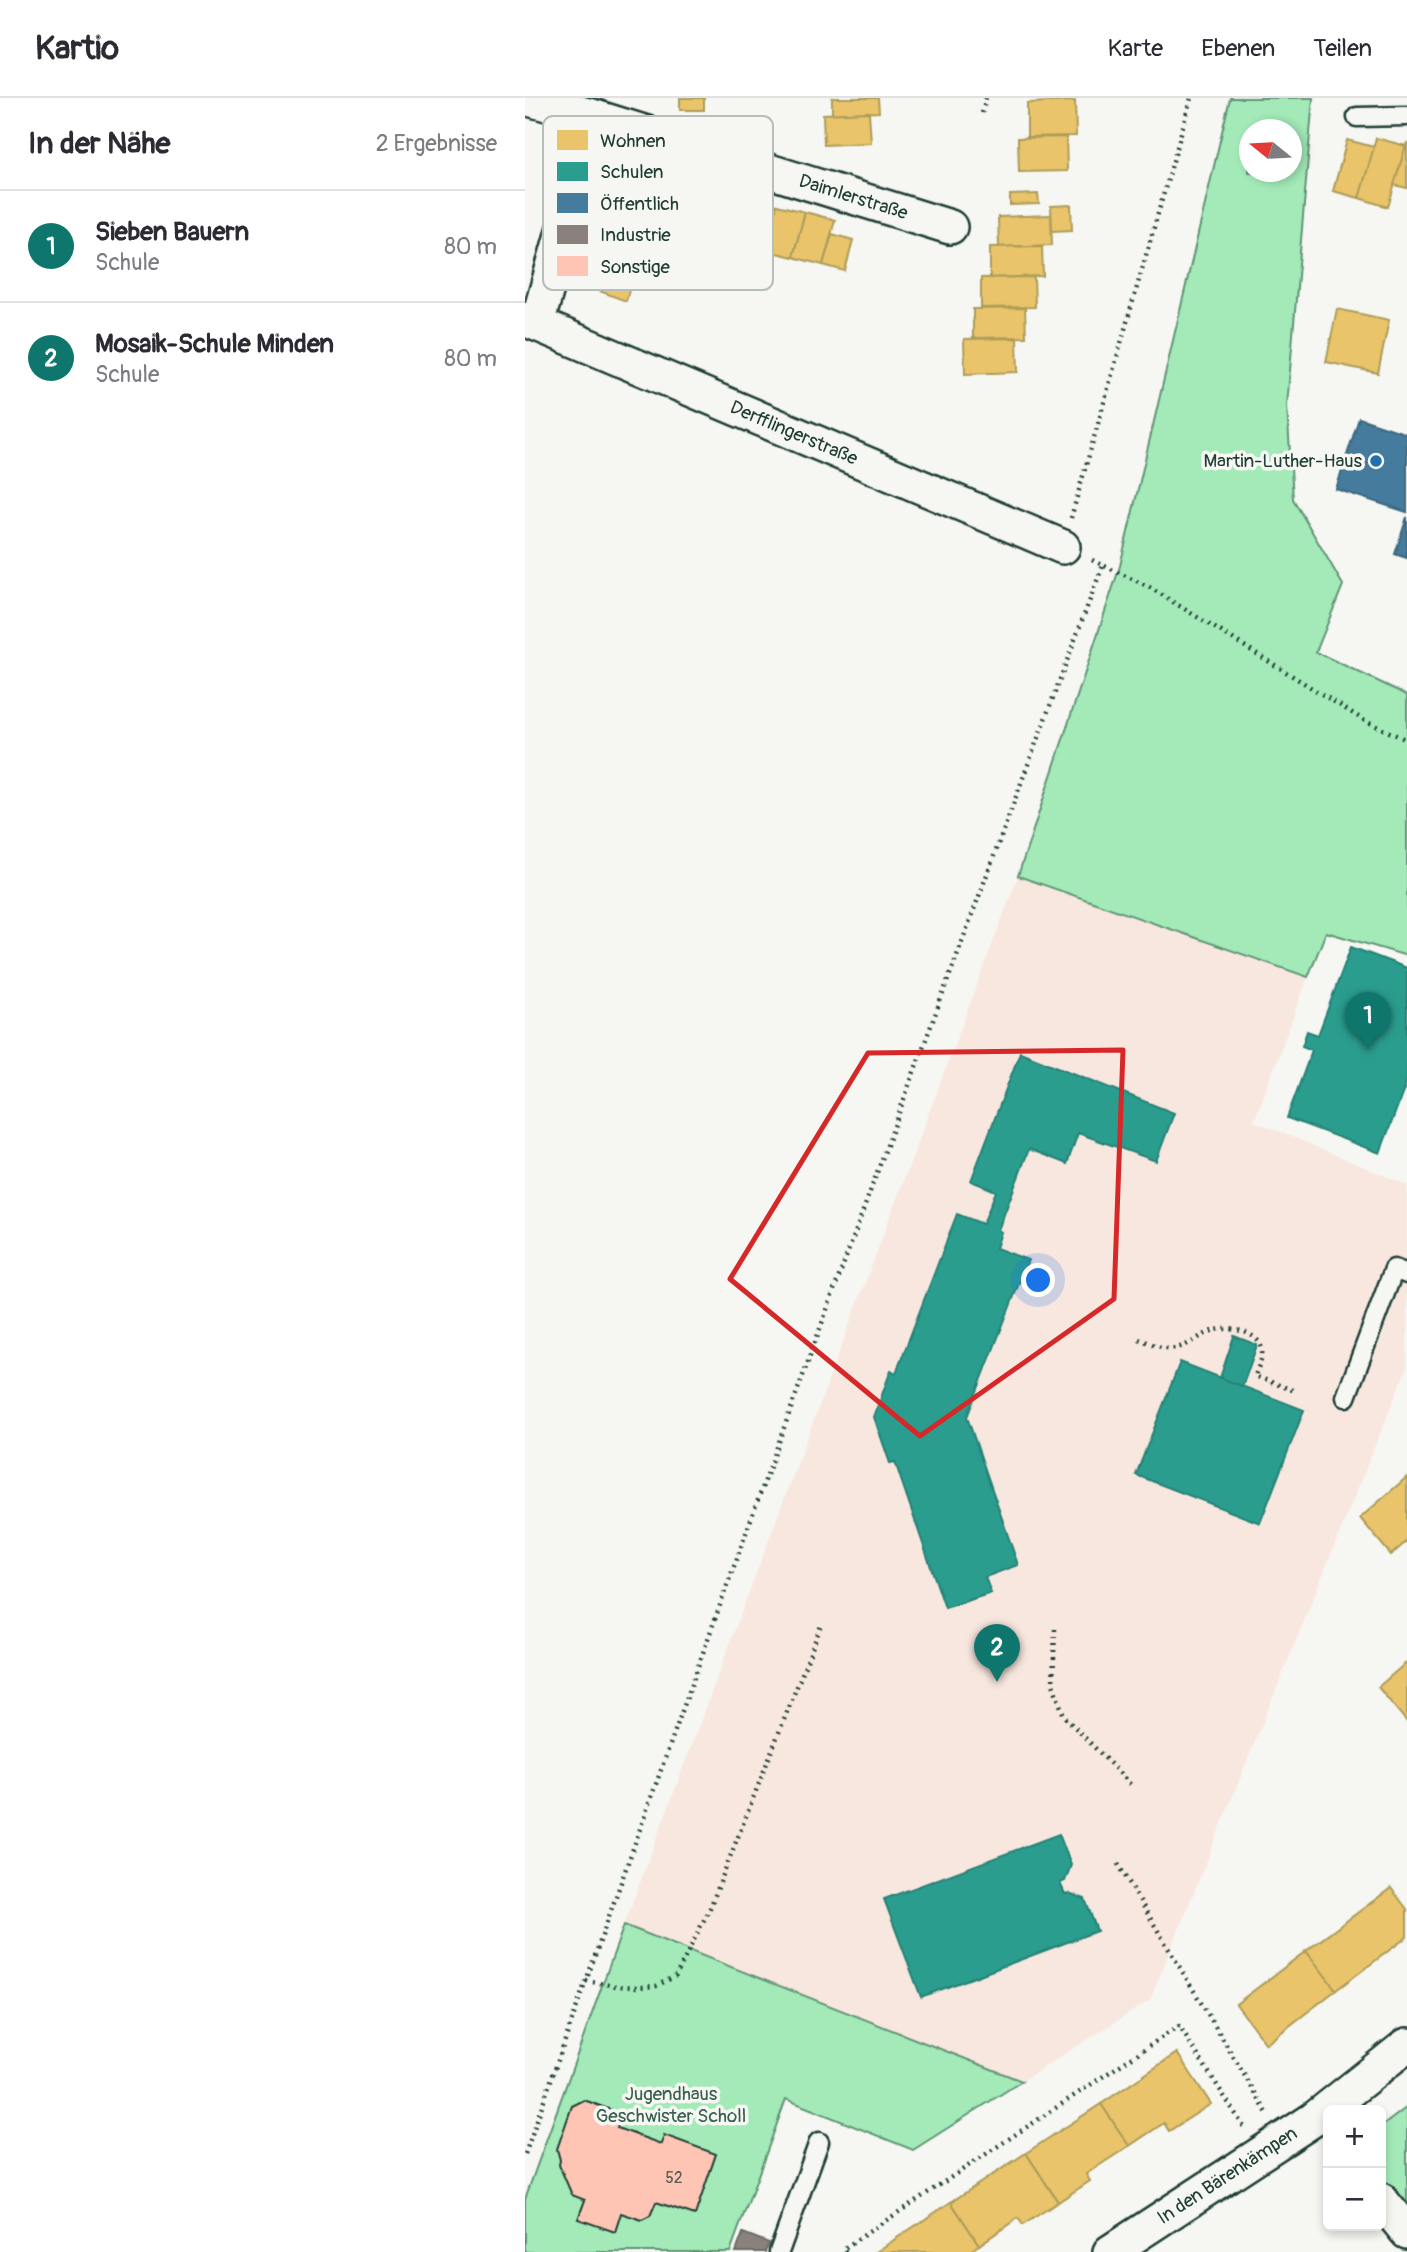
<!DOCTYPE html>
<html lang="de">
<head>
<meta charset="utf-8">
<style>
	body { margin:0; font-family:Pangolin,sans-serif; background:#f7f7f7; color:#2b2b33 }
	.controls { position:absolute; right:21px; bottom:21px; display:grid; overflow:hidden; border-radius:10px; box-shadow:0 4px 10px #0003 }
	.controls button { width:63px; height:63px; display:grid; place-items:center; padding:0; border:0; border-bottom:2px solid #e1e1e2; background:#fff; color:#2b2b33; font:35px sans-serif }
	.compass { position:absolute; left:714px; top:21px; width:63px; height:63px; border-radius:50%; background:#fff; box-shadow:0 4px 10px #0003; rotate:288deg }
	.you { position:absolute; left:514px; top:1183px; width:24px; height:24px; margin:-18px; border:5px solid #fff; border-radius:50%; background:#1a73e8; box-shadow:0 0 0 10px #1a73e833 }
	.badge { display:grid; place-items:center; width:46px; height:46px; border-radius:50%; background:#0f766e; color:#fff; font-size:23px; font-weight:700 }
	.pin { position:absolute; translate:-50% -58px; filter:drop-shadow(0 2px 4px #0008) }
	.pin::after { content:''; position:absolute; top:37px; width:24px; height:21px; background:inherit; clip-path:polygon(0 0,100% 0,50% 100%) }
	.list { margin:0; padding:0; list-style:none }
	h2 { display:flex; justify-content:space-between; align-items:center; height:91px; margin:0; padding:0 28px; font-size:30px }
	h2 small { font-size:23px; font-weight:400; color:#7c7c81 }
	.list li { display:grid; grid-template-columns:46px 1fr auto; gap:21px; align-items:center; box-sizing:border-box; height:112px; padding:0 28px; border-top:2px solid #e1e1e2 }
	.list b { display:block; font-size:26px; white-space:nowrap }
	.list p { margin:0; font-size:23px; white-space:nowrap; color:#7c7c81 }
	.list em { font-size:23px; font-style:normal; color:#7c7c81 }
	.map { position:relative; flex:none; width:882px; height:2154px; overflow:hidden }
	header { display:flex; align-items:center; gap:42px; box-sizing:border-box; height:98px; padding:0 35px; background:#fff; border-bottom:2px solid #e1e1e2 }
	header strong { font-size:33px }
	nav { display:flex; gap:38px; margin-inline-start:auto; font-size:24px }
	main { display:flex }
	aside { flex:1; background:#fff }
	.map>svg:first-child { display:block }
	.built { fill:#f8e7df }
	.green { fill:#a3eab8; stroke:#619476; stroke-width:2; fill-rule:evenodd }
	.homes { fill:#e9c46a; stroke:#ac9c5a; stroke-width:2 }
	.schools { fill:#2a9d8f; stroke:#278074; stroke-width:2 }
	.public { fill:#457b9d; stroke:#3a687e; stroke-width:2 }
	.industry { fill:#8a817c; stroke:#6a6d66; stroke-width:2 }
	.building { fill:#fec5b4; stroke:#1f3d34; stroke-width:2 }
	.lines { fill:none; stroke-linecap:round; stroke-linejoin:round }
	.service-casing { stroke:#1f3d34; stroke-width:23 }
	.minor-casing { stroke:#1f3d34; stroke-width:38 }
	.path { stroke:#1f3d34; stroke-width:4.5; stroke-dasharray:2 5; stroke-linecap:butt }
	.service { stroke:#f6f6f2; stroke-width:18 }
	.minor { stroke:#f6f6f2; stroke-width:33 }
	.marked { fill:none; stroke:#d62828; stroke-width:5; stroke-linejoin:round }
	.poi-dot { fill:#1f6fb2; stroke:#f6f6f2; stroke-width:2.5 }
	.labels { text-anchor:middle; dominant-baseline:central; stroke-width:7; stroke-linejoin:round; paint-order:stroke }
	.number-label { font-size:16px; fill:#575f54 }
	.street-label { font-size:19px; fill:#1f3d34; stroke:#f6f6f2 }
	.poi-label { font-size:19px; fill:#1f3d34; stroke:#f6f6f2; text-anchor:end }
	.park-label { font-size:19px; fill:#39604e; stroke:#f6f6f2 }
	.key { fill:#f6f6f2; stroke:#b6beb9; stroke-width:2 }
	.key-label { font-size:19px; fill:#1f3d34 }
</style>
</head>
<body>
<header>
<strong>Kartio</strong>
<nav><a>Karte</a><a>Ebenen</a><a>Teilen</a></nav>
</header>
<main>
<aside>
<h2>In der Nähe<small>2 Ergebnisse</small></h2>
<ul class="list">
<li><span class="badge">1</span><div><b>Sieben Bauern</b><p>Schule</p></div><em>80 m</em></li>
<li><span class="badge">2</span><div><b>Mosaik-Schule Minden</b><p>Schule</p></div><em>80 m</em></li>
</ul>
</aside>
<div class="map">
<svg width="882" height="2154" viewBox="0 0 882 2154">
	<rect width="100%" height="100%" fill="#f6f6f2"/>
	<filter id="ink" filterUnits="userSpaceOnUse"><feTurbulence type="fractalNoise" baseFrequency=".0143" numOctaves="2"/><feDisplacementMap in="SourceGraphic" scale="14" xChannelSelector="R" yChannelSelector="G"/><feConvolveMatrix kernelMatrix="1 2 1 2 8 2 1 2 1" color-interpolation-filters="sRGB"/></filter>
	<g filter="url(#ink)">
		<!-- built -->
		<polygon class="built" points="493,778 783,879 729,1023 882,1087 882,1269 625,1902 497,1983 99,1827"/>
		<!-- green -->
		<g class="green">
			<path d="M705,0H788L762,308L768,401L818,487L791,554L882,597V858L801,834L783,879L493,778L595,468ZM724,32H766V74H724Z"/>
			<polygon points="99,1827 497,1983 388,2052 261,2001 205,2154 0,2154 0,2101"/>
			<polygon points="882,2009 882,2116 856,2081 856,2029"/>
		</g>
		<!-- homes -->
		<g class="homes">
			<rect x="155" y="0" width="24" height="12"/>
			<polygon points="307,0 353,0 354,14 307,16"/>
			<polygon points="550,3 551,38 502,39 502,5"/>
			<polygon points="344,14 346,45 299,47 298,16"/>
			<polygon points="541,39 542,73 494,74 493,40"/>
			<polygon points="851,40 881,48 863,109 834,100"/>
			<polygon points="822,42 849,49 834,100 808,93"/>
			<polygon points="882,44 882,90 869,87"/>
			<polygon points="513,96 514,106 485,107 485,97"/>
			<polygon points="222,99 252,107 239,152 211,144"/>
			<polygon points="252,107 280,114 268,159 239,152"/>
			<polygon points="546,107 547,132 527,133 526,108"/>
			<polygon points="280,114 310,122 298,167 268,159"/>
			<polygon points="526,117 527,147 474,149 473,119"/>
			<polygon points="307,136 328,142 320,173 298,167"/>
			<polygon points="517,148 518,178 465,180 465,149"/>
			<polygon points="74,172 107,181 101,203 69,191"/>
			<polygon points="509,179 510,209 456,210 456,180"/>
			<polygon points="500,210 501,239 448,240 448,211"/>
			<polygon points="812,211 864,222 853,275 801,264"/>
			<polygon points="492,240 493,274 440,276 439,241"/>
			<polygon points="882,1379 882,1443 866,1457 835,1420"/>
			<polygon points="882,1564 882,1624 853,1589"/>
			<polygon points="866,1790 882,1811 882,1839 811,1892 781,1853"/>
			<polygon points="781,1853 811,1892 741,1946 711,1906"/>
			<polygon points="652,1955 686,2006 644,2033 639,2025 604,2048 576,2006"/>
			<polygon points="576,2006 604,2048 561,2076 565,2083 533,2104 501,2055"/>
			<polygon points="501,2055 533,2104 498,2127 493,2120 454,2147 426,2104"/>
			<polygon points="426,2104 454,2147 443,2154 351,2154"/>
		</g>
		<!-- schools -->
		<g class="schools">
			<polygon points="826,849 882,870 882,983 855,1055 762,1020 787,952 777,948 782,933 793,937"/>
			<polygon points="495,954 649,1015 631,1063 553,1035 542,1066 504,1051 473,1132 476,1134 471,1150 503,1162 442,1319 493,1467 460,1479 466,1495 420,1510 370,1364 365,1365 349,1319 366,1272 371,1275 432,1116 458,1126 471,1093 446,1083"/>
			<polygon points="709,1238 732,1247 717,1289 695,1280"/>
			<polygon points="655,1264 779,1312 735,1425 611,1377"/>
			<polygon points="534,1736 546,1767 540,1783 535,1785 540,1796 544,1795 560,1801 572,1833 396,1899 359,1801"/>
		</g>
		<!-- public -->
		<g class="public">
			<polygon points="834,320 882,336 882,414 811,391"/>
			<polygon points="882,419 882,460 870,456"/>
		</g>
		<!-- industry -->
		<polygon class="industry" points="218,2135 244,2145 240,2154 211,2154"/>
		<!-- building -->
		<polygon class="building" points="59,2002 89,2013 94,2025 92,2030 136,2046 139,2037 191,2056 170,2117 131,2104 125,2118 117,2122 96,2115 90,2134 53,2121 60,2102 47,2097 34,2067 35,2062 32,2051 47,2008"/>
		<g class="lines">
			<defs>
				<g id="service">
					<polyline points="832,19 882,18"/>
					<polyline points="821,1299 869,1171 882,1176"/>
					<polyline points="254,2154 294,2044"/>
				</g>
				<g id="minor">
					<path id="s1" d="M0,0L70,19L425,129"/>
					<path id="s2" d="M0,221L538,449"/>
					<polyline points="12,226 70,19"/>
					<polyline points="856,2102 882,2134"/>
					<path id="s3" d="M585,2154L789,2021L882,1947"/>
				</g>
			</defs>
			<!-- service casing -->
			<use href="#service" class="service-casing"/>
			<!-- minor casing -->
			<use href="#minor" class="minor-casing"/>
			<!-- path -->
			<g class="path">
				<polyline points="457,15 461,0"/>
				<polyline points="546,420 666,0"/>
				<polyline points="567,462 624,489 840,623 882,642"/>
				<path d="M614,1241C625,1245 638,1252 651,1250C665,1248 677,1235 691,1232C707,1228 740,1235 737,1257C736,1264 732,1271 730,1278L770,1293"/>
				<polyline points="530,1531 528,1586 539,1618 607,1688"/>
				<polyline points="593,1766 742,2015"/>
				<polyline points="61,1883 91,1888 114,1889 131,1888 151,1878 185,1810 297,1525"/>
				<path d="M0,2056C187,1524 379,994 578,467"/>
				<polyline points="321,2154 318,2151 654,1928 719,2029"/>
			</g>
			<!-- service -->
			<use href="#service" class="service"/>
			<!-- minor -->
			<use href="#minor" class="minor"/>
		</g>
	</g>
	<!-- marked area -->
	<path class="marked" d="M598,952L589,1201L395,1338L205,1181L343,955Z"/>
	<!-- markers -->
	<circle class="poi-dot" cx="851" cy="363" r="7"/>
	<g class="labels">
		<!-- number labels -->
		<g class="number-label">
			<text x="149" y="2080">52</text>
		</g>
		<!-- street labels -->
		<g class="street-label">
			<text stroke="none"><textPath href="#s1" startOffset="343">Daimlerstraße</textPath></text>
			<text stroke="none"><textPath href="#s2" startOffset="292">Derfflingerstraße</textPath></text>
			<text stroke="none"><textPath href="#s3" startOffset="140">In den Bärenkämpen</textPath></text>
		</g>
		<!-- poi labels -->
		<g class="poi-label">
			<text x="837" y="363">Martin-Luther-Haus</text>
		</g>
		<!-- park labels -->
		<g class="park-label">
			<text x="146" y="1996">Jugendhaus<tspan x="146" dy="22">Geschwister Scholl</tspan></text>
		</g>
	</g>
	<!-- legend -->
	<rect x="18" y="18" width="230" height="174" rx="10" class="key"/>
	<rect x="32" y="32" width="31" height="20" fill="#e9c46a"/>
	<rect x="32" y="64" width="31" height="19" fill="#2a9d8f"/>
	<rect x="32" y="95" width="31" height="20" fill="#457b9d"/>
	<rect x="32" y="127" width="31" height="19" fill="#8a817c"/>
	<rect x="32" y="158" width="31" height="20" fill="#fec5b4"/>
	<g class="key-label">
		<text x="75" y="49">Wohnen</text>
		<text x="75" y="80">Schulen</text>
		<text x="75" y="112">Öffentlich</text>
		<text x="75" y="143">Industrie</text>
		<text x="75" y="175">Sonstige</text>
	</g>
</svg>
<div class="controls">
<button>+</button>
<button>−</button>
</div>
<svg class="compass" viewBox="-18 -18 36 36"><path d="M0-13l5 13h-10z" fill="#e53935"/><path d="M0 13l5-13h-10z" fill="#7c7c81"/></svg>
<div class="you"></div>
<div class="pin badge" style="left:843px;top:952px">1</div>
<div class="pin badge" style="left:472px;top:1584px">2</div>
</div>
</main>
</body>
</html>
